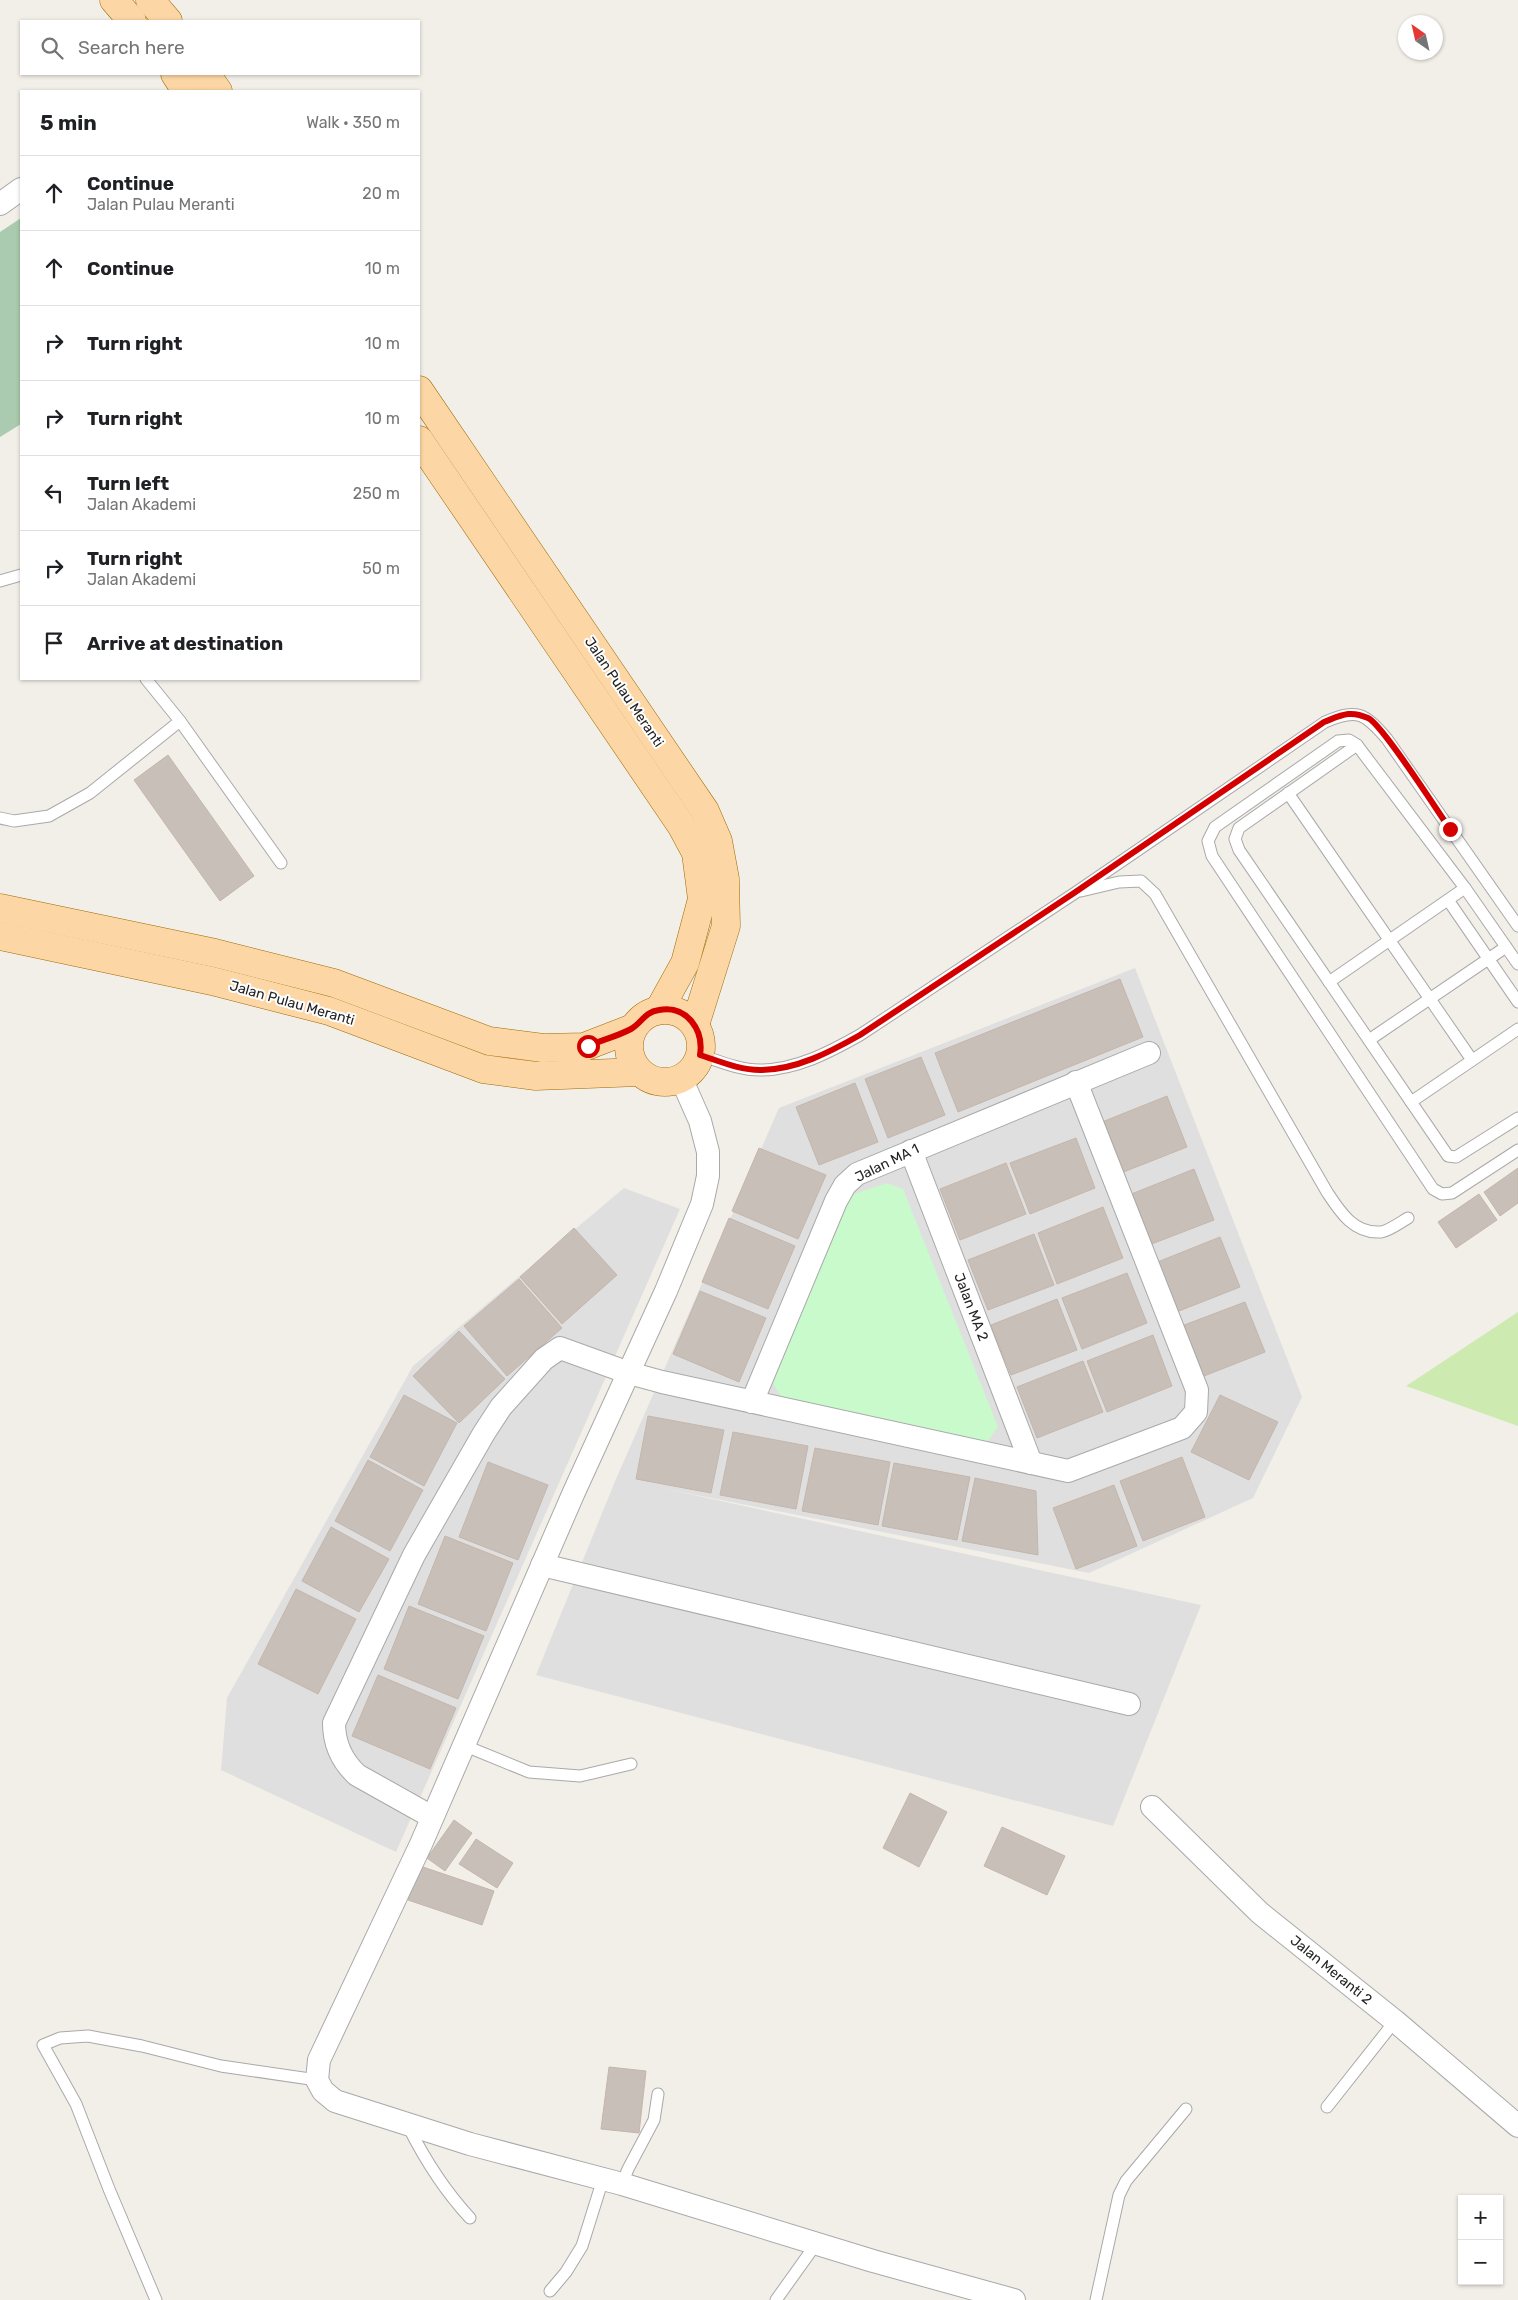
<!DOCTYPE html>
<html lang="en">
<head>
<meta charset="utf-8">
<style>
	body { margin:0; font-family:Rubik,sans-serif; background:#f2f2f2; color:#202124 }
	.controls { position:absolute; right:15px; bottom:15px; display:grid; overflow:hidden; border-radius:0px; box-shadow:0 1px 4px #0004 }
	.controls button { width:45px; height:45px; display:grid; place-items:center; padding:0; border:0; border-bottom:1px solid #e0e0e0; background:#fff; color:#202124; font:25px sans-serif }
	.compass { position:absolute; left:1398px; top:15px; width:45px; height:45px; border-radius:50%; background:#fff; box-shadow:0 1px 4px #0004; rotate:326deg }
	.stop { position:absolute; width:15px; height:15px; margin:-11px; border:4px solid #d40000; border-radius:50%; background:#fff }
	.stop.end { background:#d40000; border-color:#fff; box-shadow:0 1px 5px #0008 }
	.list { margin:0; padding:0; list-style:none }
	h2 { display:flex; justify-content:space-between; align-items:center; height:65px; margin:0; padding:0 20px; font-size:21px }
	h2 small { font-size:16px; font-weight:400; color:#757577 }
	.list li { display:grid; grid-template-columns:32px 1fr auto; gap:15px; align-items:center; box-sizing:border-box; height:75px; padding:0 20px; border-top:1px solid #e0e0e0 }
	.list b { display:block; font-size:19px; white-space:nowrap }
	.list p { margin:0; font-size:16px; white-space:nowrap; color:#757577 }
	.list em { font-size:16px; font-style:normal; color:#757577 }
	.icon { flex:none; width:28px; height:28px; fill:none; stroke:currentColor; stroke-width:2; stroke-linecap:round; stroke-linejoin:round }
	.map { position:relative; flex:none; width:1518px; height:2300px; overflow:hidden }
	.search { position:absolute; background:#fff; box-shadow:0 1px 4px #0004; left:20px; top:20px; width:400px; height:55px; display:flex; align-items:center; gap:12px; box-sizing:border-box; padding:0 18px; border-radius:0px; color:#757577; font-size:19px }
	.panel { position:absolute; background:#fff; box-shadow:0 1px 4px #0004; left:20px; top:90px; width:400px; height:590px; border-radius:0px }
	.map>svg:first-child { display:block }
	.residential { fill:#e0dfdf }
	.grass { fill:#cdebb0 }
	.cemetery { fill:#aacbaf }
	.park { fill:#c8facc }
	.building { fill:#c7bfb8; stroke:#c4b6ab }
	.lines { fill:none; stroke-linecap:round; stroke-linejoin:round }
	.service-casing { stroke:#a9a9a9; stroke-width:13 }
	.minor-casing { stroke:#a9a9a9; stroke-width:24 }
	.primary-casing { stroke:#a06b00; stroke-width:29 }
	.service { stroke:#fff; stroke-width:11 }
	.minor { stroke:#fff; stroke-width:22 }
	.primary { stroke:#fcd6a4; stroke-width:28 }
	.route { stroke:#d40000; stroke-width:6 }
	.labels { text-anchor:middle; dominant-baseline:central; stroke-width:4; stroke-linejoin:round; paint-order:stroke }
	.street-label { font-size:14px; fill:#222; stroke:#fff }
</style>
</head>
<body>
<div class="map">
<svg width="1518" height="2300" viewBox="0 0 1518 2300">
	<rect width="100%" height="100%" fill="#f2efe9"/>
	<!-- residential -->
	<g class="residential">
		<polygon points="1135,968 1302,1397 1253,1498 1089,1573 661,1488 1201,1605 1113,1826 536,1675 616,1479 779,1108"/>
		<polygon points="624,1188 680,1209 396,1852 221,1770 227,1698 413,1366"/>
	</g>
	<!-- grass -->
	<polygon class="grass" points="1518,1312 1518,1426 1406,1386"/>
	<!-- cemetery -->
	<polygon class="cemetery" points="21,218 21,424 0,437 0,232"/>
	<!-- park -->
	<polygon class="park" points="887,1183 903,1189 998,1427 985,1445 784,1401 772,1382 851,1195"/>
	<!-- building -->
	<g class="building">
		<polygon points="168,755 254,876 220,901 134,780"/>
		<polygon points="1120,979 1143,1037 958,1112 935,1053"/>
		<polygon points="921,1057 945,1115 888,1138 865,1079"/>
		<polygon points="855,1083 878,1142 819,1165 796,1107"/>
		<polygon points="1167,1096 1187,1147 1121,1173 1102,1122"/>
		<polygon points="1076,1138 1095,1188 1030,1214 1010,1163"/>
		<polygon points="759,1148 826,1175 798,1239 732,1211"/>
		<polygon points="1006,1163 1026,1214 960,1240 940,1189"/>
		<polygon points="1518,1168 1518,1203 1500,1216 1484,1192"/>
		<polygon points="1194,1169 1214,1220 1149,1245 1129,1195"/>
		<polygon points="1479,1194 1497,1220 1456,1248 1438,1222"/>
		<polygon points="1103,1207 1123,1258 1057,1284 1038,1233"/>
		<polygon points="729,1218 795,1246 768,1309 702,1282"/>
		<polygon points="574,1228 617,1275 562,1324 520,1277"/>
		<polygon points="1034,1234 1054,1285 988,1310 968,1260"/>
		<polygon points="1220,1237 1240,1287 1174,1313 1155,1263"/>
		<polygon points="1127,1273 1147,1323 1082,1349 1062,1298"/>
		<polygon points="519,1279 562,1328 507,1376 464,1326"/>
		<polygon points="700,1291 766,1318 739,1382 673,1354"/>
		<polygon points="1057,1299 1077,1350 1011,1375 991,1325"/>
		<polygon points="1245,1302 1265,1352 1199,1378 1179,1327"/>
		<polygon points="459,1331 505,1379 459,1423 413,1376"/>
		<polygon points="1153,1335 1172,1386 1107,1412 1087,1361"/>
		<polygon points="1083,1361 1103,1412 1037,1438 1017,1387"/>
		<polygon points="404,1395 457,1423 424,1486 370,1457"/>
		<polygon points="1220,1395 1278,1422 1249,1480 1191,1452"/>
		<polygon points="648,1416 724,1430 711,1493 636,1479"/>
		<polygon points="733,1432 808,1446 796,1509 720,1495"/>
		<polygon points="815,1448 890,1462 878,1525 802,1511"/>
		<polygon points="1182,1457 1205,1517 1143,1541 1120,1481"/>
		<polygon points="368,1460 423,1490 390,1551 335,1521"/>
		<polygon points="488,1462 548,1485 518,1560 459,1537"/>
		<polygon points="894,1463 970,1477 957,1540 882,1526"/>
		<polygon points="975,1478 1036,1491 1038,1555 962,1541"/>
		<polygon points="1114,1485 1137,1546 1076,1569 1053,1508"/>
		<polygon points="331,1527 389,1559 359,1612 302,1581"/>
		<polygon points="445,1536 513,1563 486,1631 418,1604"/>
		<polygon points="296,1589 356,1619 318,1694 258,1664"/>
		<polygon points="409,1606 484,1636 458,1699 384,1669"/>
		<polygon points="378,1675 456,1708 430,1769 352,1736"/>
		<polygon points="910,1793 947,1812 919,1867 883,1848"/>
		<polygon points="454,1820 472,1833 445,1871 427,1858"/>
		<polygon points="1002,1827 1065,1856 1047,1895 984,1866"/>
		<polygon points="476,1839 513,1863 497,1888 459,1864"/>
		<polygon points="420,1866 494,1891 482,1925 408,1900"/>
		<polygon points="609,2067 646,2071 639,2133 601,2129"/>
	</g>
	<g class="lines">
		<defs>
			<g id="service">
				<polyline points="0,581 21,575"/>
				<polyline points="180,721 281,863"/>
				<polyline points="1357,745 1239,828 1235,839 1239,850 1448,1156 1456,1157 1518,1118"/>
				<polyline points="1288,793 1472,1060"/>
				<polyline points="0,818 14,821 49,816 90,793 180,721 146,679"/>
				<path d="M1081,891L1119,882L1141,881L1155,894L1327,1192C1340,1212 1354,1234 1381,1232C1389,1231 1401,1222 1408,1218"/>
				<polyline points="1448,900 1518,1002"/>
				<polyline points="1518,964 1465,888 1357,745 1349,740 1338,741 1215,827 1208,841 1212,856 1433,1189 1442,1194 1452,1193 1518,1150"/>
				<polyline points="1329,982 1465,888"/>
				<polyline points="1369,1040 1506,947"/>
				<path d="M700,1055C719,1061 739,1070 760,1070C796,1070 830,1052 860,1035L1075,893L1325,722C1357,708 1365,713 1387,739L1518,926"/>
				<polyline points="1411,1102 1518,1029"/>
				<polyline points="463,1745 529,1772 580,1776 631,1764"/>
				<polyline points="1327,2107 1395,2021"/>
				<path d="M408,2126C425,2160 444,2190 470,2218"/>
				<polyline points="622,2184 628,2169 654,2120 658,2094"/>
				<polyline points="550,2291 566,2272 582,2246 603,2179"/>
				<polyline points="156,2300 109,2189 76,2104 43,2045 60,2038 88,2036 142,2046 221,2066 317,2080"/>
				<polyline points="776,2300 816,2244"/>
				<polyline points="1096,2300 1119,2195 1126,2181 1186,2109"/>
			</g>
			<g id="minor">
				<polyline points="0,204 21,189"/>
				<polyline points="681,1078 700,1121 708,1152 708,1176 702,1204 666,1291 574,1492 421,1844 319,2060 317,2080 323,2091 335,2101 470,2144 622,2184 873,2261 1014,2300"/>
				<polyline points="911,1151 1031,1463"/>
				<polyline points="752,1402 836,1201 845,1185 857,1174 1149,1053"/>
				<polyline points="542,1565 1129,1704"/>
				<polyline points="1152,1807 1260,1913 1395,2021 1518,2126"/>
				<path d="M432,1817L357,1775C342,1761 334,1744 334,1723L414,1555L484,1433L501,1407L544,1359L560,1348L629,1373L662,1382L1068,1471L1182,1428L1196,1412L1197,1390L1076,1082"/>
			</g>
			<g id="primary">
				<polyline points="114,0 132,21"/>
				<polyline points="150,0 168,21"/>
				<polyline points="175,74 186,91"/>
				<polyline points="206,74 218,91"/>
				<polyline points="419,390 705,811 718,841 725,879 726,926 695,1025"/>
				<polyline points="419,440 681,825 696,853 702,899 685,963 659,1010"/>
				<polyline points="0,908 215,953 334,983 489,1041 543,1048 584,1047 633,1028"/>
				<polyline points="0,936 212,981 329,1011 483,1069 536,1076 639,1072"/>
				<circle cx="665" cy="1046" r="36"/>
			</g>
		</defs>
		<!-- service casing -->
		<use href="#service" class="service-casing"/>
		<!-- minor casing -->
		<use href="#minor" class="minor-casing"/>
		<!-- primary casing -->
		<use href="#primary" class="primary-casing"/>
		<!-- service -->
		<use href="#service" class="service"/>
		<!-- minor -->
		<use href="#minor" class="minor"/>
		<!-- primary -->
		<use href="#primary" class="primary"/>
	</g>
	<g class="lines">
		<!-- route -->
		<path class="route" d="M588,1046C602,1040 618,1036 631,1029C642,1023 644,1012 659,1010C687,1005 704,1030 700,1055C719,1061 739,1070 760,1070C796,1070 830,1052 860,1035L1074,893L1324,722C1342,715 1350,710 1368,718C1382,724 1438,812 1450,829"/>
	</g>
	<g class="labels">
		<!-- street labels -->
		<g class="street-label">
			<text transform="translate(624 692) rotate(56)">Jalan Pulau Meranti</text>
			<text transform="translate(292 1003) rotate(16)">Jalan Pulau Meranti</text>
			<text transform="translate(887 1163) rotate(-26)">Jalan MA 1</text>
			<text transform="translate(971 1307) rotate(69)">Jalan MA 2</text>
			<text transform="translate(1331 1970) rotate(39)">Jalan Meranti 2</text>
		</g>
	</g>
</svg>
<div class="controls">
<button>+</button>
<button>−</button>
</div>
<svg class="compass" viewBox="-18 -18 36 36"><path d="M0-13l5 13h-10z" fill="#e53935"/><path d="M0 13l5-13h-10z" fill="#757577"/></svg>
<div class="stop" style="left:588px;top:1046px"></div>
<div class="stop end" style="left:1450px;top:829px"></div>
<div class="search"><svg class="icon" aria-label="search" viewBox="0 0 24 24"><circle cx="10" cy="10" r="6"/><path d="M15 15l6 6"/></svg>Search here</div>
<section class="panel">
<h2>5 min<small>Walk · 350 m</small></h2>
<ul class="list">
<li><svg class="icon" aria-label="ahead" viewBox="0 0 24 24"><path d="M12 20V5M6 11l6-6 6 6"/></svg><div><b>Continue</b><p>Jalan Pulau Meranti</p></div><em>20 m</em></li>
<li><svg class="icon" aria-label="ahead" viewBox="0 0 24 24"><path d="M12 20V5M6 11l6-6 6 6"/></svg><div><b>Continue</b></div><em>10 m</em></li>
<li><svg class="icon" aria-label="right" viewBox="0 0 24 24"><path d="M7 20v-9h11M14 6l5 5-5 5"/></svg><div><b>Turn right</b></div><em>10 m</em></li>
<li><svg class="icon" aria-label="right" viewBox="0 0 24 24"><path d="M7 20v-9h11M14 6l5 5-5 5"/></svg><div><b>Turn right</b></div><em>10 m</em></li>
<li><svg class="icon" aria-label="left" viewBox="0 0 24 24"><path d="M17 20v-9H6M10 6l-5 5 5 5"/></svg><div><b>Turn left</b><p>Jalan Akademi</p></div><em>250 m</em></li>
<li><svg class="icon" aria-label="right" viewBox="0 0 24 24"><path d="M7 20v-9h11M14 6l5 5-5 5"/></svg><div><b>Turn right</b><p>Jalan Akademi</p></div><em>50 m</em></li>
<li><svg class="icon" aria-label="arrive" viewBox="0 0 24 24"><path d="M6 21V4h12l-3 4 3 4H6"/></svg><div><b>Arrive at destination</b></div></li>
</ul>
</section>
</div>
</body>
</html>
